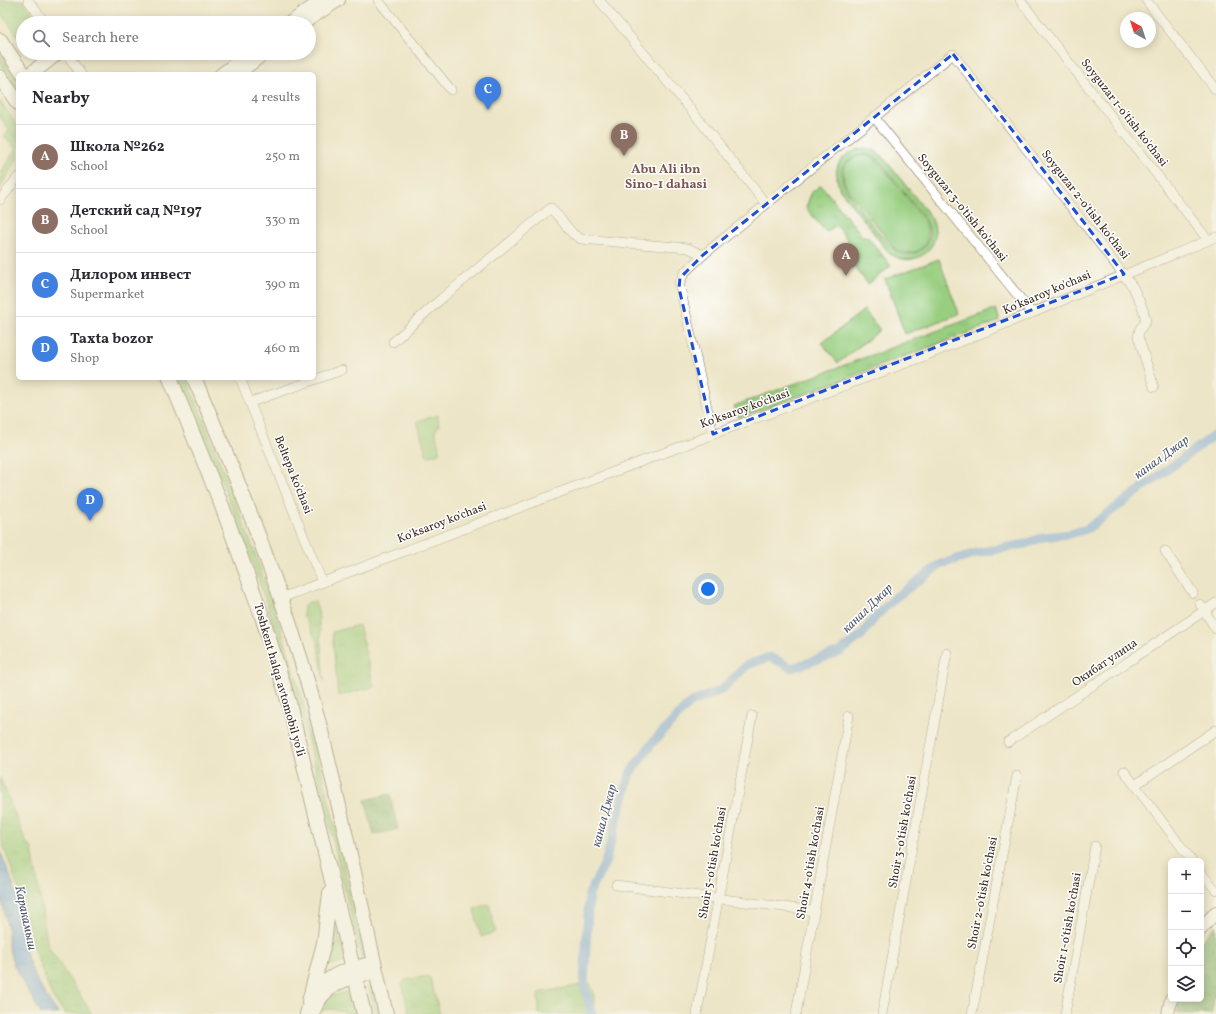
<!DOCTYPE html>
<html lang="en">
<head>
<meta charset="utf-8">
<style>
	body { margin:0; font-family:Vollkorn,serif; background:#f2f2f3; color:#2b2b33 }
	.controls { position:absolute; right:12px; bottom:12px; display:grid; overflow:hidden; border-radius:6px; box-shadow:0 2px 10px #0003 }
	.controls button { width:36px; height:36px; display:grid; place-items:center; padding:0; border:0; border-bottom:1px solid #e1e1e2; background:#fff; color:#2b2b33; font:20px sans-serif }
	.compass { position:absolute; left:1120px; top:12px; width:36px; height:36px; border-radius:50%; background:#fff; box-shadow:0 2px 10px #0003; rotate:321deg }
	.you { position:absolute; left:708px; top:589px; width:14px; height:14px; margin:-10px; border:3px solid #fff; border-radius:50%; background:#1a73e8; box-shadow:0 0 0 6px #1a73e833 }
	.badge { display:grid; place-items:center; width:26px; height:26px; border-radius:50%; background:#db2777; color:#fff; font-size:13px; font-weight:700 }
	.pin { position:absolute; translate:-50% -33px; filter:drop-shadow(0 1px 2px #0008) }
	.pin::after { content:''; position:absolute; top:21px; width:14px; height:12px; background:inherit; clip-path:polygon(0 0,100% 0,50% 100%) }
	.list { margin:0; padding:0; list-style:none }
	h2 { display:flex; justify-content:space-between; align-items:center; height:52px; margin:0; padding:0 16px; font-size:17px }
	h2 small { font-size:13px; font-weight:400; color:#7c7c81 }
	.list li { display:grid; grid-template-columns:26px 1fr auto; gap:12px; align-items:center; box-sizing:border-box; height:64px; padding:0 16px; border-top:1px solid #e1e1e2 }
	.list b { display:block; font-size:15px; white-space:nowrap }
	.list p { margin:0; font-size:13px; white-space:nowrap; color:#7c7c81 }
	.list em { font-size:13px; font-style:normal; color:#7c7c81 }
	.icon { flex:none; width:22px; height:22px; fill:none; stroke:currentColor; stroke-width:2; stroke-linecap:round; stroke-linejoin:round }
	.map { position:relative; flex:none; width:1216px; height:1014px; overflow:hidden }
	.search { position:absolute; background:#fff; box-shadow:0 2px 10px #0003; left:16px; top:16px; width:300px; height:44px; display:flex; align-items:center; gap:10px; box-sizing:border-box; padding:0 14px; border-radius:22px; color:#7c7c81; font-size:15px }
	.panel { position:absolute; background:#fff; box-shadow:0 2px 10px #0003; left:16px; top:72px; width:300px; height:308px; border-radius:6px }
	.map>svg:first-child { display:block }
	.grass { fill:url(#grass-tufts); stroke:#6a7c4e }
	.forest { fill:url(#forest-crowns); stroke:#5a6e46 }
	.park { fill:#98ce7f; stroke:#6a7c4e; fill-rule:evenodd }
	.water { fill:url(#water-ripples); stroke:#5a6980 }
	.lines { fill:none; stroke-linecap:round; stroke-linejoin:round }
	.canal { stroke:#78a8e2; stroke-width:9 }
	.minor-casing { stroke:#796b59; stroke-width:10 }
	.major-casing { stroke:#796b59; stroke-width:14 }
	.highway-casing { stroke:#796b59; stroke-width:16 }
	.minor { stroke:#fff; stroke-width:9 }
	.major { stroke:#fff; stroke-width:12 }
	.highway { stroke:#fff; stroke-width:14 }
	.marked { fill:none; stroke:#1d4ed8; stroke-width:3; stroke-dasharray:8 5; stroke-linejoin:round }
	.labels { text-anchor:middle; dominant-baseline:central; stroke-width:3; stroke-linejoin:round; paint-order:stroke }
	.street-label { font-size:12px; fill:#3b2a1e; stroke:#fff }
	.neighbourhood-label { font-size:13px; font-weight:bold; fill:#7e554c; stroke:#fff }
	.water-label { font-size:13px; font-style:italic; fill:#535c6c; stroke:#fff }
</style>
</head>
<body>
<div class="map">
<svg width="1216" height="1014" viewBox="0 0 1216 1014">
	<defs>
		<pattern id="grass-tufts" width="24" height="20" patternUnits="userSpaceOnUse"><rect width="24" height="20" fill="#98ce7f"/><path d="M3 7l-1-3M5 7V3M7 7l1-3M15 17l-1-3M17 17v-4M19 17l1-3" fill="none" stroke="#84b16d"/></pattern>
		<pattern id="forest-crowns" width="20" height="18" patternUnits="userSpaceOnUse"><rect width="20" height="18" fill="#7ab16e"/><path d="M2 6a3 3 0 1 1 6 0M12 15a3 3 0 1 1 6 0" fill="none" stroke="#65905a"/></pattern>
		<pattern id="water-ripples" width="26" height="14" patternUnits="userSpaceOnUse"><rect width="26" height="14" fill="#78a8e2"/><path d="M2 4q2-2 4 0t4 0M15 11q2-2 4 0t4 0" fill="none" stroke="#6489b7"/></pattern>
	</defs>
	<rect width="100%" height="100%" fill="#fff"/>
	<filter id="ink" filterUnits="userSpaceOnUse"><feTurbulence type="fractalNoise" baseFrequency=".025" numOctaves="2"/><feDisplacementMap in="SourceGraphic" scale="8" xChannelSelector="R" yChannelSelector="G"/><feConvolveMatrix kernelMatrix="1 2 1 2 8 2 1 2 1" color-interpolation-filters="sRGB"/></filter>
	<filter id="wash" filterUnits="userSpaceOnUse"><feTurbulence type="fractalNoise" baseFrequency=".012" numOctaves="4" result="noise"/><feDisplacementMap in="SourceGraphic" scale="16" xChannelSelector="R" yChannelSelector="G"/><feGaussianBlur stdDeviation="0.9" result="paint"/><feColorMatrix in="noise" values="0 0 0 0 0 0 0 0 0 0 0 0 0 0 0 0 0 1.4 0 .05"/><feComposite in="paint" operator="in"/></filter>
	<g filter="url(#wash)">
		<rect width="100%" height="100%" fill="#ede5c7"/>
		<!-- grass -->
		<g class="grass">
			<polygon points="0,0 23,0 39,23 23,23 23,44 0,12"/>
			<polygon points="0,54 18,80 18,91 0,64"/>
			<polygon points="0,101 18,127 18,157 0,188 0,175 15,149 5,136 9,130 0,117"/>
			<polygon points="821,185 864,238 867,236 891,266 868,284 845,255 854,248 836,225 826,232 806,208 811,193"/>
			<polygon points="996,309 1000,321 739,418 734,406"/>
			<path d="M179,378H186L195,399C231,490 268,581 295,675C322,768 344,862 366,956L361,957C338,862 317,767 289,673C259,573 220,474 179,378Z"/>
			<polygon points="308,602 315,602 318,609 324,681 317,641 303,615 304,606"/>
			<polygon points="359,625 374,687 338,696 332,632"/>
			<polygon points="0,777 27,844 32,848 48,946 92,1014 65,1014 52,996 32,945 25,908 0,836"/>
			<polygon points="337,928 346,962 326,966"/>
			<polygon points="427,976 430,978 440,1014 409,1014 402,985 405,980"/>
			<polygon points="590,983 594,993 594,1014 539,1014 538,993"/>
			<polygon points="373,985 380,1014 376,1014 369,986"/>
			<path d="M353,990L357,1014C342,1014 335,1006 319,1011L328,997Z"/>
		</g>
		<!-- forest -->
		<g class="forest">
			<polygon points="390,794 398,829 374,835 365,800"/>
			<polygon points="1216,925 1216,991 1211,1014 1177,1014 1178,999 1201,999 1201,942"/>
		</g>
		<!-- park -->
		<g class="park">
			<path d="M864,148L875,151L883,157L931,217C936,228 938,239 929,249C920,261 902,263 891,254C884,248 878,239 873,232C862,218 851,204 840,190C831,166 840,154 864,148ZM864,154L873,156L880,161L926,220C930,229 932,238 925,246C919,253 909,256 900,253C887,248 855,201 845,188C837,168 844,158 864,154Z"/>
			<path d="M864,155L872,157L879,162L925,221C935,243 917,261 895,249L846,187C839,168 845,159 864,155Z"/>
			<polygon points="939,259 959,314 905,334 885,279"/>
			<polygon points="864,310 880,330 838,363 822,343"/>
			<polygon points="438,415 439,426 435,431 439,447 439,453 427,457 417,421"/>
			<polygon points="489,904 496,932 481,937 474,909"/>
		</g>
		<!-- water -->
		<path class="water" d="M0,850C9,873 18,896 24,920C26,928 24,937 25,945C28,969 44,995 59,1014H41L14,966L8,947V930L0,890Z"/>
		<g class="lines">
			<!-- canal -->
			<polyline class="canal" points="592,1014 584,985 589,894 605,863 630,773 653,742 690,703 721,690 747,665 770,657 792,668 840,652 862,635 875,617 896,597 941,564 976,553 1025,544 1043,537 1070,534 1087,529 1216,434"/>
		</g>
	</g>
	<g filter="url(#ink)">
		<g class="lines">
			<defs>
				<g id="minor">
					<polyline points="28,0 45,23"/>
					<polyline points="378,0 451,90"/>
					<polyline points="599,0 692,111 766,204"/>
					<polyline points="1020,0 1208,240"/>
					<polyline points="1146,0 1216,90"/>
					<polyline points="66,53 81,74"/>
					<polyline points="874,117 1032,313"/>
					<polyline points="0,200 18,177"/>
					<polyline points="703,255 685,272 679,283 713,434"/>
					<polyline points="393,342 442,298 551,208 573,234 581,239 688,248 703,255 953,54 1133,287 1143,309 1146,321 1140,329 1138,336 1154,387"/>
					<polyline points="240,378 322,582"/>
					<polyline points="251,402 342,370"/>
					<polyline points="1165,551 1193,593"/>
					<polyline points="281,598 735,426 917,359 1032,313 1216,237"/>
					<polyline points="1200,604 1216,629"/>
					<polyline points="1008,742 1216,603"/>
					<polyline points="1124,771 1192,861"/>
					<polyline points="1135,785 1216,730"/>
					<polyline points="1201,873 1216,890"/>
					<polyline points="616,885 814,911"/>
					<polyline points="697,1014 752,716"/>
					<polyline points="796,1014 849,716"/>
					<polyline points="882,1014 947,653"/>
					<polyline points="972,1014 1017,776"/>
					<polyline points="1065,1014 1095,846"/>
				</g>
				<g id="major">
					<polyline points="289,23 322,0"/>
					<polyline points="304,23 339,0"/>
					<polyline points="221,74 249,53"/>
					<polyline points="238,74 265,53"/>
					<polyline points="1201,929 1216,912"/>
					<path d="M314,1012C323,984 350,978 376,972"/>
					<path d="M306,1014C315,977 340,970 374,962"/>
					<polyline points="1168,1014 1171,999"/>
				</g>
				<g id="highway">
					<polyline points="0,40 23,74"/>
					<polyline points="31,74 57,53"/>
					<polyline points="0,77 18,103"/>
					<polyline points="170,378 222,506 261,613 289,703 364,1014"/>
					<path d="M194,378C240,484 282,590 313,701C341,804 361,910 386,1014"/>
					<polyline points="309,1002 324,943 330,893"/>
				</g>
			</defs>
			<!-- minor casing -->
			<use href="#minor" class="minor-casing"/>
			<!-- major casing -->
			<use href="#major" class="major-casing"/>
			<!-- highway casing -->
			<use href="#highway" class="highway-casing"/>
			<!-- minor -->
			<use href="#minor" class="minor"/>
			<!-- major -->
			<use href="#major" class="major"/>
			<!-- highway -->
			<use href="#highway" class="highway"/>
		</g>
	</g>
	<!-- marked area -->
	<path d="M0 0H1216V1014H0ZM953,54L1124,274L713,434L679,288L680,278L703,255Z" fill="#ede5c7" fill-opacity=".55" fill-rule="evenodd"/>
	<path class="marked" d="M953,54L1124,274L713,434L679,288L680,278L703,255Z"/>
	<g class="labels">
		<!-- street labels -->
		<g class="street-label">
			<text transform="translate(1124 113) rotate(52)">Soyguzar 1-o'tish ko'chasi</text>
			<text transform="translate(1085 205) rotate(52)">Soyguzar 2-o'tish ko'chasi</text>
			<text transform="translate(962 208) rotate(51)">Soyguzar 3-o'tish ko'chasi</text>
			<text transform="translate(1047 293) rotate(-23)">Ko'ksaroy ko'chasi</text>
			<text transform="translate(745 409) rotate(-20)">Ko'ksaroy ko'chasi</text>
			<text transform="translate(293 475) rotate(68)">Beltepa ko'chasi</text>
			<text transform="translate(442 523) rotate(-21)">Ko'ksaroy ko'chasi</text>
			<text transform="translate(1105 663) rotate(-34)">Окибат улица</text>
			<text transform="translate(279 680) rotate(74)">Toshkent halqa avtomobil yo'li</text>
			<text transform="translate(903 832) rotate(-80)">Shoir 3-o'tish ko'chasi</text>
			<text transform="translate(713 863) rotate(-80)">Shoir 5-o'tish ko'chasi</text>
			<text transform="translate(811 863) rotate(-80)">Shoir 4-o'tish ko'chasi</text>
			<text transform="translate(983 893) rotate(-79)">Shoir 2-o'tish ko'chasi</text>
			<text transform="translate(1068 928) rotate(-80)">Shoir 1-o'tish ko'chasi</text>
		</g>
		<!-- neighbourhood labels -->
		<g class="neighbourhood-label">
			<text x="666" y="170">Abu Ali ibn<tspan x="666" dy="15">Sino-1 dahasi</tspan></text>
		</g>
		<!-- water labels -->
		<g class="water-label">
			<text transform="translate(1162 458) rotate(-36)">канал Джар</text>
			<text transform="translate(868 609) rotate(-44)">канал Джар</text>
			<text transform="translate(605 816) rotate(-75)">канал Джар</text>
			<text transform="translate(25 918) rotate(78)">Каракамыш</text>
		</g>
	</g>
</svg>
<div class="controls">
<button>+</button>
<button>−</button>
<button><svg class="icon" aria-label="locate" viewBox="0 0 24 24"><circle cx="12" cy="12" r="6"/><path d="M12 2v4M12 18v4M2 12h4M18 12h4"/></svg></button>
<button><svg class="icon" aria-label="layers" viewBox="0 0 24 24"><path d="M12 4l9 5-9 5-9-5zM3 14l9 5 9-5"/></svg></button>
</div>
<svg class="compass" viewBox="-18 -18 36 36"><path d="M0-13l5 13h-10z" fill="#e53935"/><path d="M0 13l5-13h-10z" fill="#7c7c81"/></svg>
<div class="you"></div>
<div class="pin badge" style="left:846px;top:276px;background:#8d6e63">A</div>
<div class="pin badge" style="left:624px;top:156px;background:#8d6e63">B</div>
<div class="pin badge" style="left:488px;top:110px;background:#3f7fe0">C</div>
<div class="pin badge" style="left:90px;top:521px;background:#3f7fe0">D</div>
<div class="search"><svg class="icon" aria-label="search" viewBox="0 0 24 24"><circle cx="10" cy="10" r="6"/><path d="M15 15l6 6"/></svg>Search here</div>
<section class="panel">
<h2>Nearby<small>4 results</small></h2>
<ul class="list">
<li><span class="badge" style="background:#8d6e63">A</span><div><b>Школа №262</b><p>School</p></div><em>250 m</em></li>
<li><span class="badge" style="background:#8d6e63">B</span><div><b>Детский сад №197</b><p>School</p></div><em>330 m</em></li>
<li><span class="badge" style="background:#3f7fe0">C</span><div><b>Дилором инвест</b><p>Supermarket</p></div><em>390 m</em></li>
<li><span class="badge" style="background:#3f7fe0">D</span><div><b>Taxta bozor</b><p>Shop</p></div><em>460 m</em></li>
</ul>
</section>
</div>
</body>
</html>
